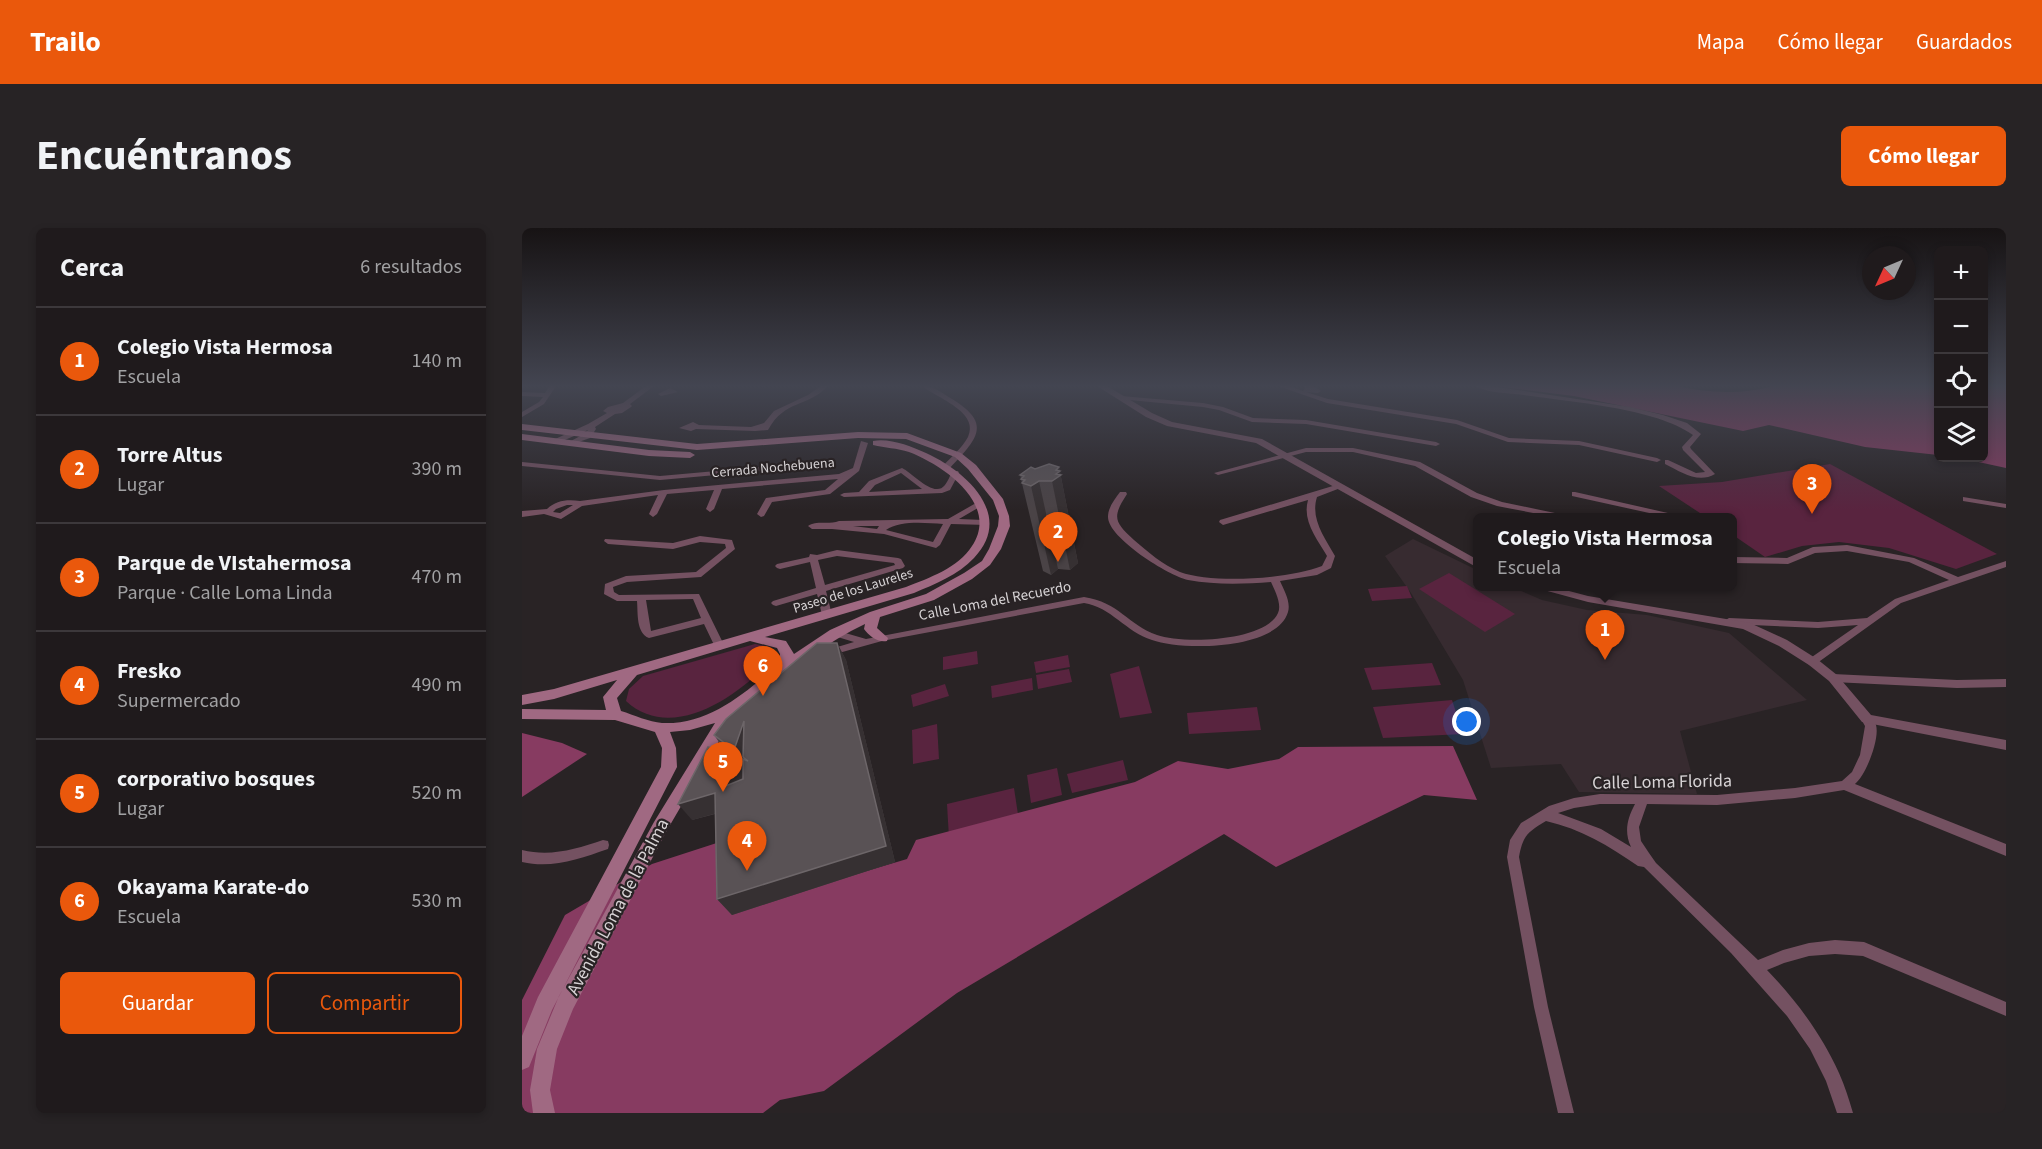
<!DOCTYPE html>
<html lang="es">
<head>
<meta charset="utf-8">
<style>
	body { margin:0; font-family:"Source Sans 3",sans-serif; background:#272325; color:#f1f3f6 }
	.controls { position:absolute; right:18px; top:18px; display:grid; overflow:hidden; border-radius:9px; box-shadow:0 3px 9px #0003 }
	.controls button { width:54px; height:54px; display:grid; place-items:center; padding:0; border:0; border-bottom:2px solid #3c383b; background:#1f1a1c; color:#f1f3f6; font:30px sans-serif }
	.compass { position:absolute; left:1340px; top:18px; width:54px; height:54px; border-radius:50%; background:#1f1a1c; box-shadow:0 3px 9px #0003; rotate:226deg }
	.you { position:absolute; left:945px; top:494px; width:21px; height:21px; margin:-15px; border:4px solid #fff; border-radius:50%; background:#1a73e8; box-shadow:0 0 0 9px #1a73e833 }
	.badge { display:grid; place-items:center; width:39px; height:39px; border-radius:50%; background:#ea580c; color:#fff; font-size:20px; font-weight:700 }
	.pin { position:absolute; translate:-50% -50px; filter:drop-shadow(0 2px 3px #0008) }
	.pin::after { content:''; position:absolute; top:32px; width:21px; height:18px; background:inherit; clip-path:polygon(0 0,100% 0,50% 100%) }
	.popup { position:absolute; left:951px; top:285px; width:264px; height:78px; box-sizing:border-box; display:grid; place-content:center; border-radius:9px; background:#1f1a1c; filter:drop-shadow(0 2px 4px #0005); font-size:20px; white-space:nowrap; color:#a1a1a3 }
	.popup b { font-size:22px; color:#f1f3f6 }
	.popup::after { content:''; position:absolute; left:50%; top:100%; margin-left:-12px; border:12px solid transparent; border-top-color:#1f1a1c }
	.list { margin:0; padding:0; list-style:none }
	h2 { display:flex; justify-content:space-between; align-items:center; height:78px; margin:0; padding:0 24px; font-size:26px }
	h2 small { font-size:20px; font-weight:400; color:#a1a1a3 }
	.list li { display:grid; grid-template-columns:39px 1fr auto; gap:18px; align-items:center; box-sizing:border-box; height:108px; padding:0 24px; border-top:2px solid #3c383b }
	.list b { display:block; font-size:22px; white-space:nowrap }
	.list p { margin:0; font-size:20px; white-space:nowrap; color:#a1a1a3 }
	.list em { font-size:20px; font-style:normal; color:#a1a1a3 }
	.actions { display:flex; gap:12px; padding:18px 24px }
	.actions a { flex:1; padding:14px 0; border:2px solid #ea580c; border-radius:9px; text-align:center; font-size:21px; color:#ea580c }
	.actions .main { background:#ea580c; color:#fff }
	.icon { flex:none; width:33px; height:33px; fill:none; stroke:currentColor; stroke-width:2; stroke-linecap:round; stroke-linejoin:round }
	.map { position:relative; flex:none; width:1484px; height:885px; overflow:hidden; border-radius:9px }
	header { display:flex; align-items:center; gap:36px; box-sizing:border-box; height:84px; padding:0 30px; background:#ea580c; color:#fff }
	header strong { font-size:28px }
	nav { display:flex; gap:33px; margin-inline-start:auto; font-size:21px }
	.intro { display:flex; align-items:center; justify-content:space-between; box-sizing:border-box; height:144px; padding:0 36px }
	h1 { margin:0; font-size:42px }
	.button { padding:15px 27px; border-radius:9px; background:#ea580c; color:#fff; font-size:21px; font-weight:700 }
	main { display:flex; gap:36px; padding:0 36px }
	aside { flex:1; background:#1f1a1c; border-radius:9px; box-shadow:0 3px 9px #0003 }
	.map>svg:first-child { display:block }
	.built { fill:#372b30 }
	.green { fill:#59243f }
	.forest { fill:#873b61 }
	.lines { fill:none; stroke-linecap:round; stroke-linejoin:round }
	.minor { fill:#745161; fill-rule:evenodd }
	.tertiary { fill:#745161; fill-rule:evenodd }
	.secondary { fill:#a06982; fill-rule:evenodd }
	.wall { fill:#4a4346; fill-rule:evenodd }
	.shaded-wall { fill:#363032 }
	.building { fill:#595255; stroke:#6d6669; stroke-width:1.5 }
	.labels { text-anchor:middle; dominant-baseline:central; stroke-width:4.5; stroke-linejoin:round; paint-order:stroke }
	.far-street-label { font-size:14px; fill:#d7d3d5; stroke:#292325 }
	.street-label { font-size:15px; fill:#d7d3d5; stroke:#292325 }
	.near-street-label { font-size:18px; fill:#d7d3d5; stroke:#292325 }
</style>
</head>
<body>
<header>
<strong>Trailo</strong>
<nav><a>Mapa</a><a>Cómo llegar</a><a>Guardados</a></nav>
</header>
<div class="intro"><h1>Encuéntranos</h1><a class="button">Cómo llegar</a></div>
<main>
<aside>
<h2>Cerca<small>6 resultados</small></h2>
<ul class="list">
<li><span class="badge">1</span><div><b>Colegio Vista Hermosa</b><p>Escuela</p></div><em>140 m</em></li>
<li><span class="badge">2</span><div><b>Torre Altus</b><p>Lugar</p></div><em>390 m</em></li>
<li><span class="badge">3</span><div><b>Parque de VIstahermosa</b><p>Parque · Calle Loma Linda</p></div><em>470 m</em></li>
<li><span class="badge">4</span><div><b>Fresko</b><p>Supermercado</p></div><em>490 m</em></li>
<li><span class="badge">5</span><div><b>corporativo bosques</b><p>Lugar</p></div><em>520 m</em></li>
<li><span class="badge">6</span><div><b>Okayama Karate-do</b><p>Escuela</p></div><em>530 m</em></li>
</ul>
<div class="actions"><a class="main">Guardar</a><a>Compartir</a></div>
</aside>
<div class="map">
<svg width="1484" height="885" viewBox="0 0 1484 885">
	<rect width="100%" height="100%" fill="#292325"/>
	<!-- built -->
	<polygon class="built" points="891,311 955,342 956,358 990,359 1020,372 1065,382 1125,387 1207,405 1285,472 1158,503 1175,566 1057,564 1039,536 969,540 941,452 889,365 863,328"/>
	<!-- green -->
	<g class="green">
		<polygon points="1308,236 1475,326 1434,341 1367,320 1317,314 1280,318 1243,329 1211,307 1210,290 1184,289 1137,258 1200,254"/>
		<polygon points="927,345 993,386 963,404 897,361"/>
		<polygon points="885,358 890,370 850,373 846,361"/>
		<path d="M233,416L248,419L252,428L247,435C214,469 149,515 104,473L107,461L121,448Z"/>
		<polygon points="455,423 456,436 421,442 421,429"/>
		<polygon points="546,427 548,439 514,445 512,434"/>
		<polygon points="910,435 919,457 850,462 842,440"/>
		<polygon points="617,438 630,485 598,490 588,446"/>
		<polygon points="547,441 550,454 516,461 514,447"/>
		<polygon points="510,450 511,462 470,470 469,458"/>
		<polygon points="423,456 427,468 391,479 389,467"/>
		<polygon points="930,472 941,506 861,510 851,479"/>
		<polygon points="735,479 739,502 667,506 665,485"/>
		<polygon points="415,496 417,531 391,536 390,502"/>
		<polygon points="601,532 606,552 550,565 545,546"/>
		<polygon points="535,540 540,567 509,575 505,547"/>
		<polygon points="492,560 497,593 427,610 425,576"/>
	</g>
	<!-- forest -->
	<g class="forest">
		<path d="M972,158H1155C1186,165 1220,167 1251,158H1416V227L1343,219L1247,197L1221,203L1052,168Z"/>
		<polygon points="1462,158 1484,158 1484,240 1438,230 1462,230"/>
		<polygon points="0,505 40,515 65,526 0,569"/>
		<polygon points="931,518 955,572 902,567 754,639 702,606 435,765 302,863 258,872 241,885 0,885 0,772 43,687 130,636 207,611 224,679 385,631 394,612 613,554 656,533 706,541 757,531 776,519"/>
	</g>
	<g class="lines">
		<!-- minor -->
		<g class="minor">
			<polygon points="27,158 34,158 22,176 0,189 0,184 17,174 21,169 0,168 0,164 23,165"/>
			<polygon points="124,158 132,158 108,176 110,178 109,179 100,185 93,186 73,199 74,201 68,210 51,216 47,214 62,206 66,202 38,214 31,212 66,196 85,185 81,183 86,179 101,175"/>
			<path d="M299,158H306C285,180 263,171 246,202L233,203L174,201L169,203L157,200L171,194L177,197L229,199L242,195L252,183L286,167Z"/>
			<path d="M400,158C412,158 420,165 430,171C471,196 455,211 428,240H425L421,238C429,229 440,220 446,209C458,184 415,170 400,158Z"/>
			<polygon points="756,158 767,158 781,163 783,160 781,158 791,158 799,163 796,165 784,164 806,171 935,192 987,210 1057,213 1135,230 1139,232 1135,234 1057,217 986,214 934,196 805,175"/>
			<path d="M952,158H969L1108,179L1141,187L1165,195L1179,206L1168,219L1169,221L1193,246C1176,256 1159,244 1143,236V232H1146L1174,245L1183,244L1161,222L1160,219L1171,207C1134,180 1048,174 1002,167C986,165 966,165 952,158Z"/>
			<polygon points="148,160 156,164 139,168 136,166"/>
			<polygon points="599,168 681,175 701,179 731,190 784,192 914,214 918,216 914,218 784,196 730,194 697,182 681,179 597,171 596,170"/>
			<path d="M339,213L346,215L337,243L308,266L250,274L242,288L239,289L235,286L244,270L303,262L316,251L200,261L192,281L188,284L184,281L192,262L145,266L135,286L131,289L127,286L136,267L60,278L39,291L22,286L0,289V283L25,281C34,272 46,271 58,273L142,262L317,246L331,240ZM45,277H51L38,285L31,284L34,281Z"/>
			<polygon points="784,220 831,220 898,234 955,265 980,274 1057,290 1037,290 975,278 949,269 893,238 831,224 784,224 696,247 692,245"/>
			<polygon points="0,234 138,248 262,237 266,239 262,241 138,252 0,238"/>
			<path d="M380,240C391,245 412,271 423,257C426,253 428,248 430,243H436L437,245L428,262L420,265L322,269L318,267L322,265L337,264L347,253ZM379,245L400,261L347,264L353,257Z"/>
			<path d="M814,257H817L821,259L795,269C788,291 803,310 813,328L809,340L795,347L758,353C762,362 769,374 766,384C755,422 660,423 630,412C604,404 589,379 562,375L360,413L306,428L301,425L302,423L332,414L309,407L308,405L313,402L344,411L562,369C597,374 606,397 635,407C660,416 743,414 756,385C760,376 753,363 749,354C722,356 693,357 666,352C647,348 586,310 586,289C586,279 593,271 598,264H604L605,266C590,289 592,294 612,312C626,324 641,337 658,344C691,356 767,351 800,338L805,328C795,311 780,293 786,272L701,297L697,294L698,292Z"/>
			<polygon points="1050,264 1053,264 1168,290 1150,290 1050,268"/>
			<polygon points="1441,269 1484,276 1484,280 1441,273"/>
			<path d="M454,275H460L461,277L437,291L462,292L466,295L465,297L429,296L418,317L414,320L362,306L310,301H290L286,298C294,292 307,297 317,293L426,291ZM421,296L411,314L364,302C378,292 404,295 421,296ZM331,298H357L355,301Z"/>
			<path d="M178,308L210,312L213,321L179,349L105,354L91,359L92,364L97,367L177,366L203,419L198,422L193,419L182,396L127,410C114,405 116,385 115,373H95L82,366L83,356L104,348L174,344L204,320L203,316L178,314L151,321L86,316L82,313L83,311L151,315ZM171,371L179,390L129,403L124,372Z"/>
			<polygon points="1325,317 1392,330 1436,349 1484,333 1484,339 1379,375 1291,438 1287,437 1286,434 1287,431 1336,397 1296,400 1207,396 1202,393 1207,390 1296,394 1345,390 1373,371 1427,352 1387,334 1325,323 1293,325 1266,336 1210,335 1210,329 1265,330 1291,319"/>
			<path d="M315,322L376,330L379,331L383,338L381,340L304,363L310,387L308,389H302L300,387L295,366L254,378L251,377L249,375L251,373L294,360L288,334L258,341L255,340L253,338L255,336L287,329L288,326L295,327ZM315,328L372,335L373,337L303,357L296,332Z"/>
			<polygon points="1311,446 1435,452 1484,451 1484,459 1435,460 1311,454 1306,450"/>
			<path d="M1345,487L1349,488C1351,491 1353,494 1354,497C1358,511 1344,547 1333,556L1484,616V628L1322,562L1273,570L1195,577L1125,576L1117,599L1119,613L1127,625L1134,635L1236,732L1261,722L1287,715L1313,712L1342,714L1484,774V788L1341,728L1313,726L1287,728L1262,735L1245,742C1274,772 1300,807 1317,845C1323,858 1327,872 1331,885H1315L1304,853L1288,821L1265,788L1209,725L1122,639L1116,638C1087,618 1059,601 1024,593C1006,604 1001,607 997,629L1026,779L1052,885H1036L1012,779L985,629L988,612L999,595L1027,578L1052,570L1078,566L1195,567L1273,560L1320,553L1330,544L1338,527L1343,498L1339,491L1341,488ZM1078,576H1113C1105,591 1102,604 1109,619L1079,601L1036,585L1052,580Z"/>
			<path d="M81,612L86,613L87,617L86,621C57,631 30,641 0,634V622C29,629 54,621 81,612Z"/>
		</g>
		<!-- tertiary -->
		<g class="tertiary">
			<polygon points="575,158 585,158 630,185 650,194 740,211 956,332 956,340 734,215 645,198 624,189"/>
			<polygon points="1007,358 1028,358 1066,368 1228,395 1265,412 1295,431 1315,447 1349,487 1484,512 1484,522 1340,494 1307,453 1287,437 1257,418 1221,401 1066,374"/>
		</g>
		<!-- secondary -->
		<g class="secondary">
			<path d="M0,196L175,216L336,204L385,205L439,225L454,237L481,271L487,288L488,298L479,321L468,337L450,351L412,372L358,389L355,400L366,410L365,413C356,415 347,408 342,401L343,396C292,420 252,459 205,490L208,494L144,604L51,781L35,821L28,862L33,885H11L8,862L15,821L37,768L132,594L193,495L168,502L148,504L154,520L155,539L30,782L7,839L0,842V808L16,769L139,539L140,520L133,504L93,492L0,491V481L84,482L81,469L95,452L32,471L0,477V467L32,461L384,359C407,350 436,340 450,318C478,276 421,237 387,224C375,220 363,220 351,217V213C368,210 388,218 404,225C444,243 493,287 452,330C436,347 413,356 392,365L243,409L264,413L272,426L308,402L348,384L404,366L442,345L460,333L467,321L476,298L477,288L471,272L446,241L433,229L384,211L336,210L175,222L0,202ZM228,413L255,420L258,426V435C224,464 188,497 140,495C127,494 112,487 99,483L95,470L115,447Z"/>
			<polygon points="0,206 127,222 168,224 173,227 168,230 127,228 0,212"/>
		</g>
	</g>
	<!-- wall -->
	<g class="wall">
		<polygon points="537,239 556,335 548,342 536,341 529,347 521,343 498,247 513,241"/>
		<path d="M315,415L324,432L373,634L210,687L195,671L193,586L170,592L207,526L204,524L192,507ZM213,530L221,537V542Z"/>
	</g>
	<!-- shaded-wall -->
	<g class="shaded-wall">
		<polygon points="537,239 556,335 548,342 530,253 534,242"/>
		<polygon points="517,253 536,341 529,347 509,258"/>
		<polygon points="315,415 324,432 373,634 210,687 195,671"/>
		<polygon points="222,493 221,529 225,534 224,539 212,522"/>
		<polygon points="210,527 222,544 214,575 201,559"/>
		<polygon points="193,565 206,582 170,592 156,576"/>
	</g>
	<!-- building -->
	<g class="building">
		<polygon points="527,236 537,239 534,242 538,243 534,246 539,247 530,253 517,253 509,258 500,255 503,252 499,251 502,248 498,247 509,239 513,241"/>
		<polygon points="295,415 315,415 364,618 195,671 193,565 156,576 186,519 210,527 201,559 221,551 221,531 226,533 221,529 222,493 212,522 192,507 204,491"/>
	</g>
	<!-- sky -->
	<linearGradient id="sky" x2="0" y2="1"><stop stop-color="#171314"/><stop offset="0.56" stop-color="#434551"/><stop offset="1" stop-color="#434551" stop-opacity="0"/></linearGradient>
	<rect width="1484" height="282" fill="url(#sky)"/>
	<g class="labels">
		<!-- far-street labels -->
		<g class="far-street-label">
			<text transform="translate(251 240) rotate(-5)">Cerrada Nochebuena</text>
			<text transform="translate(331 363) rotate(-17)">Paseo de los Laureles</text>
		</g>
		<!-- street labels -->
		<g class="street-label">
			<text transform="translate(473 373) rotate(-11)">Calle Loma del Recuerdo</text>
		</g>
		<!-- near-street labels -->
		<g class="near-street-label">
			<text transform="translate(1140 554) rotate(-1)">Calle Loma Florida</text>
			<text transform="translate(96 679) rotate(-62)">Avenida Loma de la Palma</text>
		</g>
	</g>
</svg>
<div class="controls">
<button>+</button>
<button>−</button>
<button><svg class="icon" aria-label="locate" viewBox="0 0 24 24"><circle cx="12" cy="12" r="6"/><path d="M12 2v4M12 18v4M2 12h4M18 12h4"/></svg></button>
<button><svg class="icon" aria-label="layers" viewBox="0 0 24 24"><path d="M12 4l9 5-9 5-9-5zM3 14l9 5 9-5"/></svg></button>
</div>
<svg class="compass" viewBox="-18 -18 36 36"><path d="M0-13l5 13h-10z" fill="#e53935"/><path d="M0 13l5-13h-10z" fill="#a1a1a3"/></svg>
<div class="you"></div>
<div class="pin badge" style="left:1083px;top:432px">1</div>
<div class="popup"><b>Colegio Vista Hermosa</b>Escuela</div>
<div class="pin badge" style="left:536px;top:334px">2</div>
<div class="pin badge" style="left:1290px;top:286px">3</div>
<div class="pin badge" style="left:225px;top:643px">4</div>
<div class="pin badge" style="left:201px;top:564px">5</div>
<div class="pin badge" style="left:241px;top:468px">6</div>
</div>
</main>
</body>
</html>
